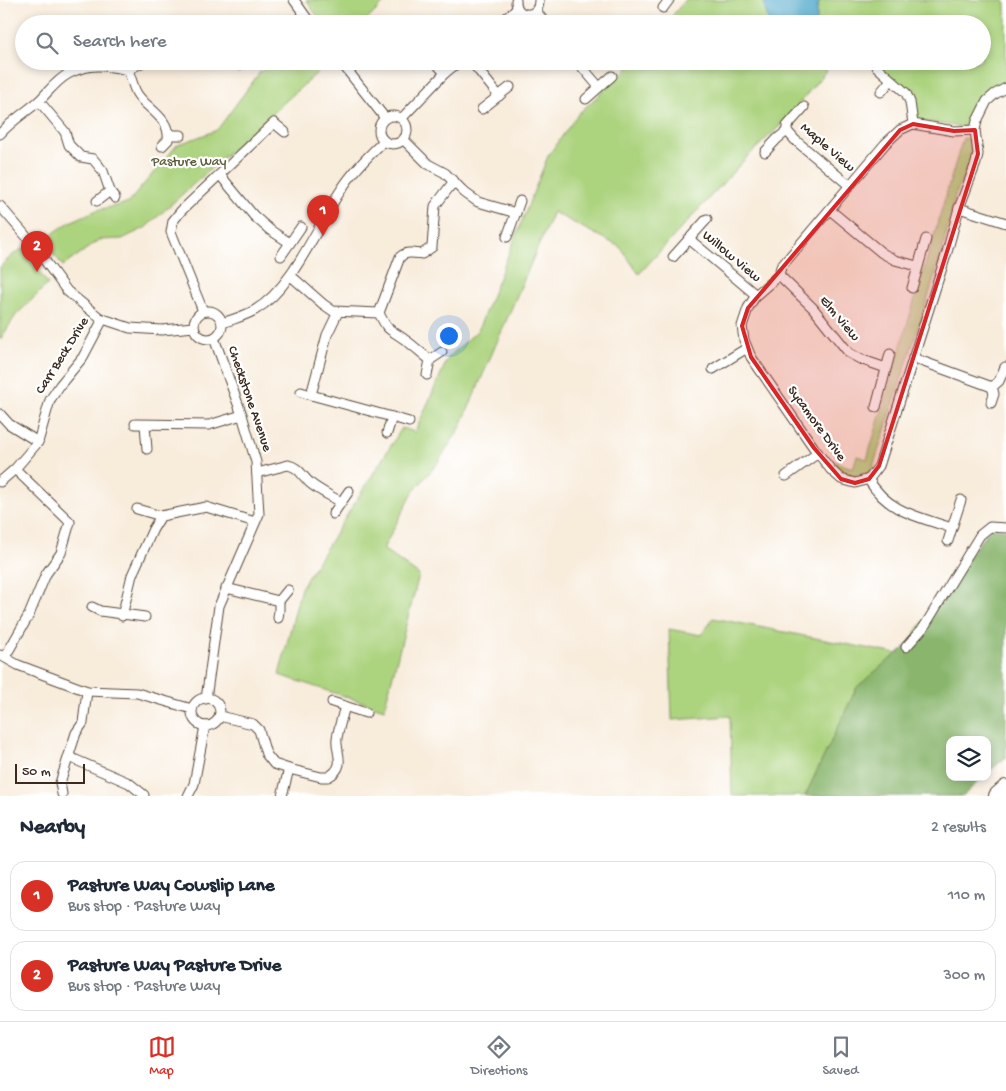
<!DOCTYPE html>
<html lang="en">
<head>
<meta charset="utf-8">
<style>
	body { margin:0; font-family:"Gochi Hand",sans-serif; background:#f2f2f3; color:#1f2937 }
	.controls { position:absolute; right:15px; bottom:15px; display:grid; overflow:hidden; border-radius:10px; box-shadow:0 2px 8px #0003 }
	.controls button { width:45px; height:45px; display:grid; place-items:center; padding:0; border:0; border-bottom:1px solid #e0e1e3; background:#fff; color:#1f2937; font:25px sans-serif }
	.scale { position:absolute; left:15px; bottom:12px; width:70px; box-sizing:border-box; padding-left:5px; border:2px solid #3b2a1e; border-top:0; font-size:14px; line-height:18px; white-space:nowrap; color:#3b2a1e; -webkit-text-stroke:4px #fff; paint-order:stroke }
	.you { position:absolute; left:448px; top:335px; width:18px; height:18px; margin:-12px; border:4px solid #fff; border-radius:50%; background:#1a73e8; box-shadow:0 0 0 8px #1a73e833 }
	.badge { display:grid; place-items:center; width:32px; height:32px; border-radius:50%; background:#d93025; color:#fff; font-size:16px; font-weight:700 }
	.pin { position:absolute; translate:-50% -41px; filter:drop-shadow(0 1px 2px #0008) }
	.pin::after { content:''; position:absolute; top:26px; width:18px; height:15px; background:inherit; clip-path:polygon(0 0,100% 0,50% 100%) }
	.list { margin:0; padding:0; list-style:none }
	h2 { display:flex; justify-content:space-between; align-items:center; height:65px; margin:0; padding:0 20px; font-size:21px }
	h2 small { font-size:16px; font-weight:400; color:#747a83 }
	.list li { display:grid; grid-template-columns:32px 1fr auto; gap:15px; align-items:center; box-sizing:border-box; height:70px; margin:0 10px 10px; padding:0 10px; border:1px solid #e0e1e3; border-radius:15px }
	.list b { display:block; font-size:19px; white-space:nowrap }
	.list p { margin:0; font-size:16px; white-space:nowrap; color:#747a83 }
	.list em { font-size:16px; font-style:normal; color:#747a83 }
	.icon { flex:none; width:28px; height:28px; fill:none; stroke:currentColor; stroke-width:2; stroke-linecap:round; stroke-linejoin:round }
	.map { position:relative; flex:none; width:1006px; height:796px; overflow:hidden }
	.search { position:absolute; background:#fff; box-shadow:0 2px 8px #0003; left:15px; right:15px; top:15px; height:55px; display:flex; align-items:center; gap:12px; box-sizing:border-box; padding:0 18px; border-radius:28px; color:#747a83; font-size:19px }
	.sheet { height:225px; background:#fff }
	nav { display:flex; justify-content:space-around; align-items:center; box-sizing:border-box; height:70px; border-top:1px solid #e0e1e3; background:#fff; font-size:14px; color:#747a83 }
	nav a { display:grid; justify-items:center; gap:2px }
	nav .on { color:#d93025 }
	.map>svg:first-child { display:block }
	.green { fill:#acd37e; stroke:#747e4e }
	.forest { fill:#89b56d; stroke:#627046 }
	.water { fill:#4ba5c9; stroke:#436874 }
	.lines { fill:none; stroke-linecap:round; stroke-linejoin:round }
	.street-casing { stroke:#57473a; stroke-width:11 }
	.highway-casing { stroke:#57473a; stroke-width:20 }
	.street { stroke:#fff; stroke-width:9 }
	.highway { stroke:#fff; stroke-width:18 }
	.marked { fill:#d62828; fill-opacity:0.2; stroke:#d62828; stroke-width:4; stroke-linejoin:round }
	.labels { text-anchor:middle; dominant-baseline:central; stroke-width:4.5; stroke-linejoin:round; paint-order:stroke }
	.street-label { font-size:14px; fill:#3b2a1e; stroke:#fff }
	.park-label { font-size:14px; fill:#5d5d3b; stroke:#fff }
</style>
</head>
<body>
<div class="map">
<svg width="1006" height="796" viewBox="0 0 1006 796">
	<rect width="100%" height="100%" fill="#fff"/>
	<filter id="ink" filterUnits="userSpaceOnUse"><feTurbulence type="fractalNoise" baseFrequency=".02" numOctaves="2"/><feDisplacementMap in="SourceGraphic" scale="10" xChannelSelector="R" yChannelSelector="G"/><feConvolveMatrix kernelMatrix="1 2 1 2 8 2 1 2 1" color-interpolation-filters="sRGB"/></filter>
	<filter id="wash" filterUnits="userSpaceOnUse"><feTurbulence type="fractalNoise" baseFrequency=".0096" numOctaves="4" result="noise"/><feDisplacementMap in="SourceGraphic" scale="20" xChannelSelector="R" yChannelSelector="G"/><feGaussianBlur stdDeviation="1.12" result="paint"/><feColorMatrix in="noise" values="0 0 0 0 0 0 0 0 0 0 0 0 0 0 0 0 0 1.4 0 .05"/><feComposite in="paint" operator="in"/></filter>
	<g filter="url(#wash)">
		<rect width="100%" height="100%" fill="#f8ecdb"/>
		<!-- green -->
		<g class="green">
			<polygon points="306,0 387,0 363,24 323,24"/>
			<path d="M685,0H1003L1006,3V84C985,90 976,110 966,128L916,120L914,98L871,61H982V24H666Z"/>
			<polygon points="280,61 329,62 145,228 122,239 99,240 63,266 43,240 70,222 97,210 128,203 177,145 217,130 260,72"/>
			<polygon points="636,61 834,61 784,122 747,157 639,274 620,247 553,212 460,428 436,465 413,492 383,549 419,575 384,709 279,675 301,588 402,428 415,432 448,358 478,330 548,156 578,114"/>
			<path d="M963,138L970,139L972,159L955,196L941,257L872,470C851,484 841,477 826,459L853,468L857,456L867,459Z"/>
			<polygon points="22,249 48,284 16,315 0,340 0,267 10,257"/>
			<polygon points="713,618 897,654 857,687 805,796 732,796 730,716 672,720 669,629 701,635"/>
		</g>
		<!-- forest -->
		<polygon class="forest" points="991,528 1006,530 1006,757 987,773 987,740 950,740 950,777 983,777 963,796 805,796 857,687 885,663 906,647 959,569"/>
		<!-- water -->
		<polygon class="water" points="764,0 820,0 817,10 817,24 769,24 765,9"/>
	</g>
	<g filter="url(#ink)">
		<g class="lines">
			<defs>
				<g id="street">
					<polyline points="294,0 311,24"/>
					<path d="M516,0C515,19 540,19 539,0"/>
					<polyline points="663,8 669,0"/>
					<polyline points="536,11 546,24"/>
					<polyline points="499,24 517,9"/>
					<polyline points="229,61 239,65"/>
					<polyline points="340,61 385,118"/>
					<polyline points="434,61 445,73"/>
					<polyline points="471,61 499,96"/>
					<polyline points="577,61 599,87"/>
					<polyline points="877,67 906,93 910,102 913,124"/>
					<path d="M128,70C131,77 133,86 136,92C144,108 171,117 168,140L162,146"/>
					<polyline points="881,92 891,80"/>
					<polyline points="586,99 612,76"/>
					<polyline points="39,101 65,132 69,145 81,157 93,159 103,171 110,191 115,198"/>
					<polyline points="804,107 787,126 787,131 795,140 850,186"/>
					<polyline points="482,109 510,87"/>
					<circle cx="393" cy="130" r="14"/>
					<polyline points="402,118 445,73 460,61"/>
					<polyline points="975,130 954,131 913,124 900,130 885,144 781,267 779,275 756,295 748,308 742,326 744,340 751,357 814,448 831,470 841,479 855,483 869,479 879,466 947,252 959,208 976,163 978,154 975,130 977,121 987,101 995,94 1006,88"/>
					<polyline points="168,132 172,135 181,135"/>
					<path d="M0,134C11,121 26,112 39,101C48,92 57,80 68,74C88,63 107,65 128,70L145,61"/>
					<polyline points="404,140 428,164 445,173 465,193 478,202 516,213"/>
					<polyline points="765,152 777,139 787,131"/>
					<polyline points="220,175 254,216 270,230 290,243"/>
					<polyline points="97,201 110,191"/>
					<polyline points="0,206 32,243 67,291 100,318 130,328 162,330 194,327"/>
					<polyline points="959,208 1006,223"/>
					<polyline points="830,210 882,253 895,260 917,266"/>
					<polyline points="507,237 520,201"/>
					<polyline points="689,239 756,295"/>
					<polyline points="281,256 301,227"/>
					<polyline points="673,257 707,219"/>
					<polyline points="779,275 813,308 849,353 860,359 886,368"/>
					<polyline points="291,276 323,304 333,311 379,313"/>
					<polyline points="912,288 926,239"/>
					<circle cx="208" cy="325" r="14"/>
					<polyline points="203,311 171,232 173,221 181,211 274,123 285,132"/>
					<polyline points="338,312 327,335 311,395 392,417 387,433"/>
					<path d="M379,313L400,257C406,251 414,253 422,254L432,247L435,206L454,181"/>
					<path d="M379,313C388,332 389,328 404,339C413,345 421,353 430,360"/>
					<path d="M223,323C233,319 245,316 255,310C293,288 317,226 341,190C353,171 368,156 384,141"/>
					<polyline points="913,358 992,387"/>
					<polyline points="713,369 747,348"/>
					<polyline points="427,375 430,360 442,352"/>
					<polyline points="992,387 999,381 1005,367"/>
					<polyline points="301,392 311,395"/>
					<polyline points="991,403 994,394 992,387"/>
					<polyline points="876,407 890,354"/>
					<polyline points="0,414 9,424 38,442"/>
					<polyline points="392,417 409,422"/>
					<polyline points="135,424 209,425 242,415"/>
					<polyline points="145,425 147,449"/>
					<path d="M257,473L288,465C299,467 302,476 310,483C318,490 331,496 341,502"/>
					<polyline points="786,476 818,453"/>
					<path d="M868,479C889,513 917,516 952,528L948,541"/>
					<polyline points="0,482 15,469 38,442 50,400 60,385 83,357 103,319"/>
					<polyline points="137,509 161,516"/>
					<polyline points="333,514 349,491"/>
					<polyline points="952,528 961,500"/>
					<polyline points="226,588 279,601"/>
					<polyline points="92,607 100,611 145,617"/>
					<polyline points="122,616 132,575 153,529 161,516 206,507 255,522"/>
					<polyline points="278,618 279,611 279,601 288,590"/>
					<polyline points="906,647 924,627 980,535 990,527 1006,528"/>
					<polyline points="0,655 18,665 87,691 137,693 192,709"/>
					<polyline points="5,657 29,615 46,574 61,553 70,522 15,469"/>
					<circle cx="206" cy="712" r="14"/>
					<polyline points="206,699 219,606 259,514 256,462 242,415 214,338"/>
					<polyline points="332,702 366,713"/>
					<path d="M219,716L253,724L259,730L266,754L274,764L289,769L321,777H328C348,766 335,753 337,738C339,727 342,717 345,706"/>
					<polyline points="69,757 129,783 144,795"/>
					<polyline points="62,794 60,783 76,733 83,723 87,691"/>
					<polyline points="188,796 194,784 205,726"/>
					<polyline points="282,796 289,769"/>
				</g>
				<polyline id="highway" points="998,796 1006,789"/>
			</defs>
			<!-- street casing -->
			<use href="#street" class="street-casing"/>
			<!-- highway casing -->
			<use href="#highway" class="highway-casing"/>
			<!-- street -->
			<use href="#street" class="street"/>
			<!-- highway -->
			<use href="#highway" class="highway"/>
		</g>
	</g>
	<!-- marked area -->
	<path class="marked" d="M913,124L954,131L975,130L978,154L879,466L869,479L855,483L841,479L814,448L751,357L742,326L748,308L900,130Z"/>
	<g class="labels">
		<!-- street labels -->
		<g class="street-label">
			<text transform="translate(827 148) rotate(41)">Maple View</text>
			<text transform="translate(731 257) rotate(40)">Willow View</text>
			<text transform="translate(839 319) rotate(50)">Elm View</text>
			<text transform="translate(63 356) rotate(-58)">Carr Beck Drive</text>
			<text transform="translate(249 399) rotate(71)">Checkstone Avenue</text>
			<text transform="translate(816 424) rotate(54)">Sycamore Drive</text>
		</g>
		<!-- park labels -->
		<g class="park-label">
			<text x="189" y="162">Pasture Way</text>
		</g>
	</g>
</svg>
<div class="controls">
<button><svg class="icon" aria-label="layers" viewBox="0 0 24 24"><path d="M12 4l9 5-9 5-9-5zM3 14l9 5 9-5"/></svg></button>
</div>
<div class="scale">50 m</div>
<div class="you"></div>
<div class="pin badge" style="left:323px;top:236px">1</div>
<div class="pin badge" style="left:37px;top:272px">2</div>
<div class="search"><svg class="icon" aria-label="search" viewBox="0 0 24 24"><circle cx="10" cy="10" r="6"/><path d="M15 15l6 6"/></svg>Search here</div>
</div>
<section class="sheet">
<h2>Nearby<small>2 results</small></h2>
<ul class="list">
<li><span class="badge">1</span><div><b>Pasture Way Cowslip Lane</b><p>Bus stop · Pasture Way</p></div><em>110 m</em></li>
<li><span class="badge">2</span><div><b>Pasture Way Pasture Drive</b><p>Bus stop · Pasture Way</p></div><em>300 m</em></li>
</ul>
</section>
<nav>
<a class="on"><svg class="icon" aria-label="map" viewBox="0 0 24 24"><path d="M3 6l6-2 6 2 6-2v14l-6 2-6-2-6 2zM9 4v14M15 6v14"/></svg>Map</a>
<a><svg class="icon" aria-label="directions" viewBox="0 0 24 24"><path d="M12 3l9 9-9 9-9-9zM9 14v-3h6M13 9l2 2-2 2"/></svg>Directions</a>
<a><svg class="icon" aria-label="saved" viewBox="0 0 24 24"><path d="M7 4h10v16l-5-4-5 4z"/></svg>Saved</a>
</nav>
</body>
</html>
